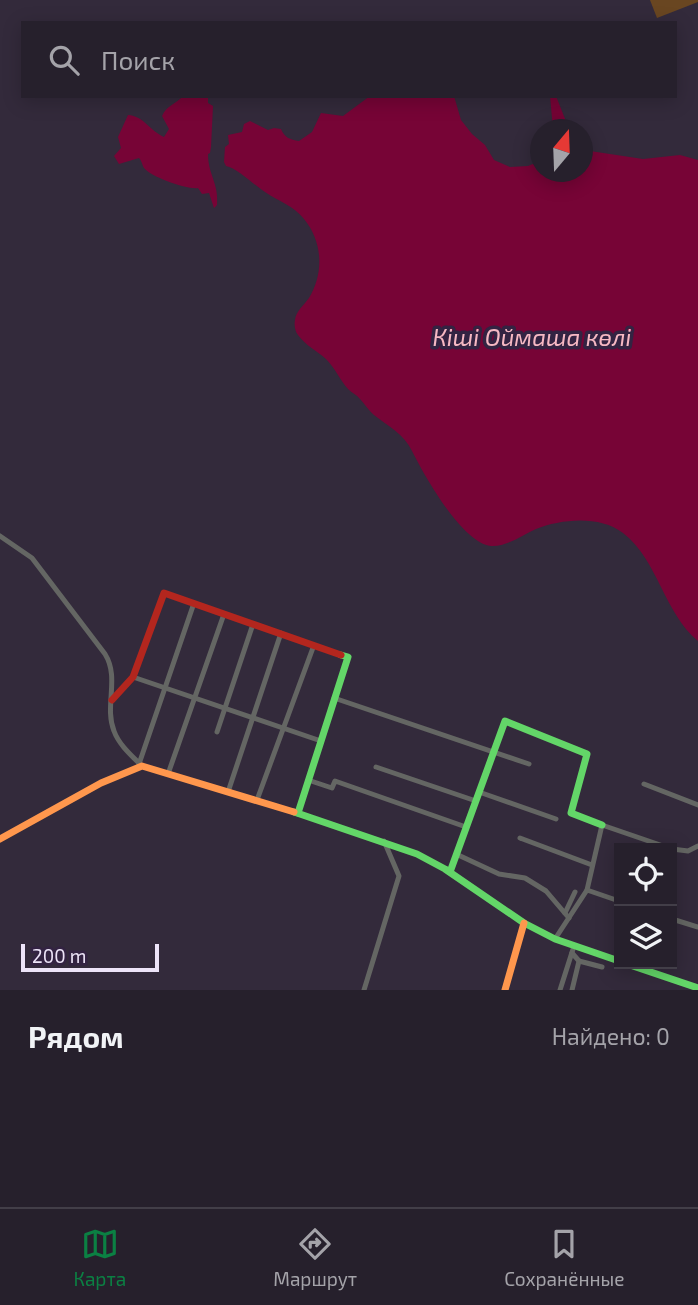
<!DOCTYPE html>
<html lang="ru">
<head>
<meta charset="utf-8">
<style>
	body { margin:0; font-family:"Exo 2",sans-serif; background:#2e2834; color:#f1f3f6 }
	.controls { position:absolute; right:21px; bottom:21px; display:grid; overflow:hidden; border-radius:0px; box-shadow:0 4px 18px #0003 }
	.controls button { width:63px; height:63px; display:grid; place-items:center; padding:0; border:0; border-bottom:2px solid #423e48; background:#26202c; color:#f1f3f6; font:35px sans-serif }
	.compass { position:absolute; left:530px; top:119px; width:63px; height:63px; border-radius:50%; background:#26202c; box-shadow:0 4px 18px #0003; rotate:19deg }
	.scale { position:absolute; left:21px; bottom:18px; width:138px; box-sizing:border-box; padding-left:7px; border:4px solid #ede4f8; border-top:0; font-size:19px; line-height:24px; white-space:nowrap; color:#ede4f8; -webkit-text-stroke:5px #332342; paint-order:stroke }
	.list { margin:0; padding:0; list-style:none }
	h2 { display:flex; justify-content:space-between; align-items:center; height:91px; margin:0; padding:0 28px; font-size:30px }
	h2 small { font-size:23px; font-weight:400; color:#a4a3a9 }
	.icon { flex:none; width:38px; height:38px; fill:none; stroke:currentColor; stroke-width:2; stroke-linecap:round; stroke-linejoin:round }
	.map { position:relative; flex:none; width:698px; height:990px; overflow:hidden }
	.search { position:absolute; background:#26202c; box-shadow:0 4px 18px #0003; left:21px; right:21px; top:21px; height:77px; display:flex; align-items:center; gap:18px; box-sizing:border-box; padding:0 24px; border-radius:0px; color:#a4a3a9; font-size:26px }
	.sheet { height:217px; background:#26202c }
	nav { display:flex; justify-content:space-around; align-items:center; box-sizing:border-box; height:98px; border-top:2px solid #423e48; background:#26202c; font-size:19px; color:#a4a3a9 }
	nav a { display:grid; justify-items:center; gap:4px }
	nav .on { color:#0b8043 }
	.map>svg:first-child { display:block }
	.green { fill:#694621 }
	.water { fill:#770436 }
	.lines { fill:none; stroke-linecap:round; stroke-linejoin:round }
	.street { stroke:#646663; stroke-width:5 }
	.fast { stroke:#63d668; stroke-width:7 }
	.slow { stroke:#ff974d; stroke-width:7 }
	.jam { stroke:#b3261e; stroke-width:7 }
	.labels { text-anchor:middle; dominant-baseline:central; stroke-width:7; stroke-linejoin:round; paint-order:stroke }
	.water-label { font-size:24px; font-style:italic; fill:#f6b8c3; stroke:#332342 }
</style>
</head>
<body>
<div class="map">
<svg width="698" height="990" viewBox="0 0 698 990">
	<rect width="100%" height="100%" fill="#332a3b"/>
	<!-- green -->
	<polygon class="green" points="650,0 698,0 698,2 657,18"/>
	<!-- water -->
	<g class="water">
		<path d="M183,96H208V103L213,106L211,147L210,153L208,154C208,175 219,183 217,205L214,208L209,193L202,194L198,188C188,190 151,177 144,168C142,165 142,161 139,158L119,164L114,156L121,148L118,137L128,115C144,116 150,131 164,137L169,129L162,116C167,105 176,104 183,96Z"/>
		<path d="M370,96H454L461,120L472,134L485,145L494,160L510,167L528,166L540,161V172H582L583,147L590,151L643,159L680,155L698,160V641C664,613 658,560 623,533C600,515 561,519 536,529C522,535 507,547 491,546C462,543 424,475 412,451C404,434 388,426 374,415C368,410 365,404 360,399C357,395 352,393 348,389C340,380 335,368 326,359C317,351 305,345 298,335C295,331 294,325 295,320C296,311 304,305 309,298C324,273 323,242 304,219C294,206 278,201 265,192C254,185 237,168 226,166L224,162L225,147L229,144L228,135L242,132L244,124L250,121L268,130L274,128L281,129C284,137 290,140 299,141L312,132L321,113L343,116Z"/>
		<polygon points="550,96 556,96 569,129 553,129"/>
	</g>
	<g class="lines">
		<!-- street -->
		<g class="street">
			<path d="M0,536L32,558L105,654C120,678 104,706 114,731C119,745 132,756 142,766"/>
			<polyline points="133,677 321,741"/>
			<polyline points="334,698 529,764"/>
			<polyline points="217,732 253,624"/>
			<polyline points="139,764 194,603"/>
			<polyline points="376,767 476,801"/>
			<polyline points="168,774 224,614"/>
			<polyline points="308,780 332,788 335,781 466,827"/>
			<polyline points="644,784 698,805"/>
			<polyline points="228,792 281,633"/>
			<polyline points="479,792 556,819"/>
			<polyline points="257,800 314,645"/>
			<polyline points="520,838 592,865"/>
			<polyline points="672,849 688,851 698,846"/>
			<polyline points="456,854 499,874 525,878 546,891 569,918"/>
			<polyline points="587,890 619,901"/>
			<polyline points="565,913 575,892"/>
			<polyline points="672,919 698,927"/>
			<polyline points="555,939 587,890 602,825 669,848"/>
			<polyline points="572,953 579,961 572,990"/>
			<polyline points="579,961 602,967"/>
			<polyline points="364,990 399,876 384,841"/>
			<polyline points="560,990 574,946"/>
		</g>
		<!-- fast -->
		<g class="fast">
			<polyline points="294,812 417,854 445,869 524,923 555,939 619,961"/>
			<polyline points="298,813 348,657 341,655"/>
			<polyline points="450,872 505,721 587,754 571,813 602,825"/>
			<polyline points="627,964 698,988"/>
		</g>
		<!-- slow -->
		<g class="slow">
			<polyline points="0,839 101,783 142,766 294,812"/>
			<polyline points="505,990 524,923"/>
		</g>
		<!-- jam -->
		<polyline class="jam" points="112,700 133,677 164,593 341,655"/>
	</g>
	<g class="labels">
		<!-- water labels -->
		<g class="water-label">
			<text x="532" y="336">Кіші Оймаша көлi</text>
		</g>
	</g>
</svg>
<div class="controls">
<button><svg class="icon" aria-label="locate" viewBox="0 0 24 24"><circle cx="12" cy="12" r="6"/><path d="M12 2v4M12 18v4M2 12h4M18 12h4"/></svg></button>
<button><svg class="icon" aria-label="layers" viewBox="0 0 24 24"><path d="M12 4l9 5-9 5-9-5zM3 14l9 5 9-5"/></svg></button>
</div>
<svg class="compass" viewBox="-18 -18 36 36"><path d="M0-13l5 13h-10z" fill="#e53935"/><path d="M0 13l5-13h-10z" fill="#a4a3a9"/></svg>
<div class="scale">200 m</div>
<div class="search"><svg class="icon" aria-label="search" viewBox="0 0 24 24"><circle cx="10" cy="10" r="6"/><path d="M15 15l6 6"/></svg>Поиск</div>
</div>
<section class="sheet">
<h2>Рядом<small>Найдено: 0</small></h2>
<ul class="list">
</ul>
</section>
<nav>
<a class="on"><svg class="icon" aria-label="map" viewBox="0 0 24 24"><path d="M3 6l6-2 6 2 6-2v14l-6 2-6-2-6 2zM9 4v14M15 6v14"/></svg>Карта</a>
<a><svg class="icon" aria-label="directions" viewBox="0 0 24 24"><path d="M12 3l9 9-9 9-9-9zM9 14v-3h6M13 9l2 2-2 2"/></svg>Маршрут</a>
<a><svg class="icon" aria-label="saved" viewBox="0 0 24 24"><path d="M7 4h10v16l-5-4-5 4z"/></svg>Сохранённые</a>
</nav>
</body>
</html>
